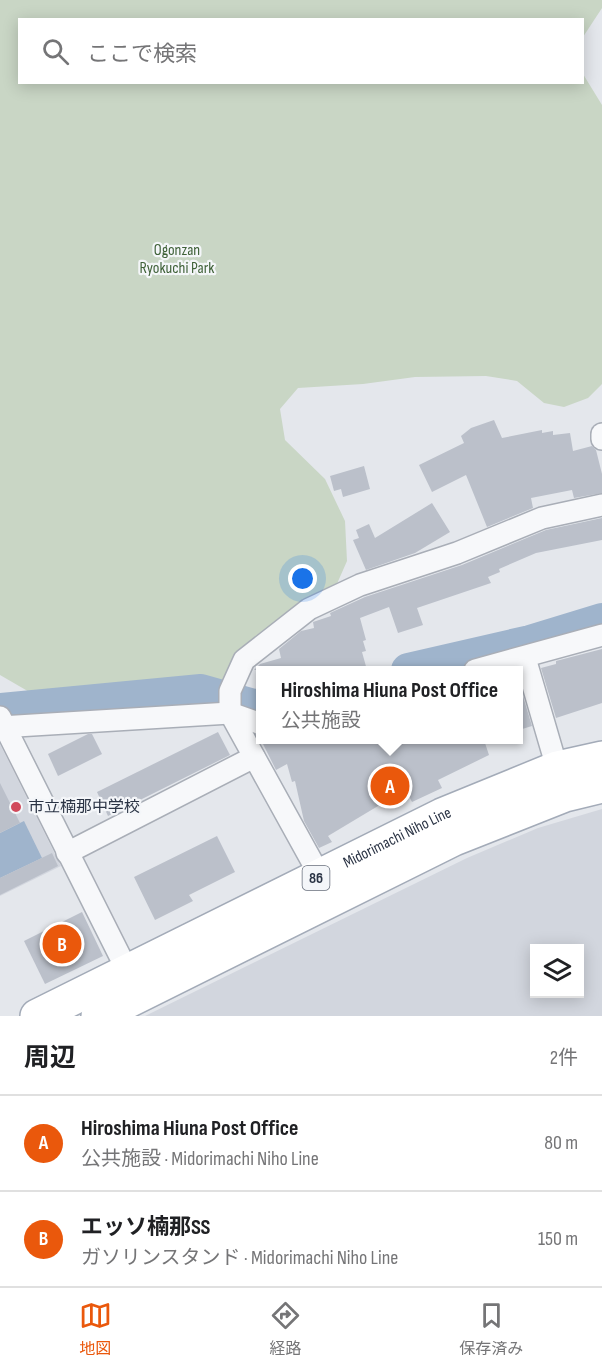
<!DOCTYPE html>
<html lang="ja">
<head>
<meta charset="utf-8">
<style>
	body { margin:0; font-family:"Sofia Sans Condensed","Noto Sans JP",sans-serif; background:#f2f2f2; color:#202124 }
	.controls { position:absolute; right:18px; bottom:18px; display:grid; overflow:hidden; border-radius:0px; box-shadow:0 3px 15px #0003 }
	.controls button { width:54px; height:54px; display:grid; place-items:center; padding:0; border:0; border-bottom:2px solid #e0e0e0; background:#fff; color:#202124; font:30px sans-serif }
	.you { position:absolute; left:303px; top:579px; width:21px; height:21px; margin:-15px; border:4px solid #fff; border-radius:50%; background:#1a73e8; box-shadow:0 0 0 9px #1a73e833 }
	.badge { display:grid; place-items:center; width:39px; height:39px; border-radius:50%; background:#ea580c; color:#fff; font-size:20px; font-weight:700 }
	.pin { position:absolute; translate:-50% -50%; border:3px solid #fff; box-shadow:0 2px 6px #0006 }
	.popup { position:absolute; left:256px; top:666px; width:267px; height:78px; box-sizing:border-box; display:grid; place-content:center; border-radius:0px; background:#fff; filter:drop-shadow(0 2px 4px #0005); font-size:20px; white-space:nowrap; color:#757577 }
	.popup b { font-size:22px; color:#202124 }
	.popup::after { content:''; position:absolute; left:50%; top:100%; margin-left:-12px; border:12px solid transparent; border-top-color:#fff }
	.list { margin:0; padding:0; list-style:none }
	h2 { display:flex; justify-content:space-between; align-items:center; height:78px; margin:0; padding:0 24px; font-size:26px }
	h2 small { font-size:20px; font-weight:400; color:#757577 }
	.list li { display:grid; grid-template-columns:39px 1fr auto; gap:18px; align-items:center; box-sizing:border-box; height:96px; padding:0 24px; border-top:2px solid #e0e0e0 }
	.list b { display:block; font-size:22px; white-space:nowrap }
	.list p { margin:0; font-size:20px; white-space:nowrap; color:#757577 }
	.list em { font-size:20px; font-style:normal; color:#757577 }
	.icon { flex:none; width:33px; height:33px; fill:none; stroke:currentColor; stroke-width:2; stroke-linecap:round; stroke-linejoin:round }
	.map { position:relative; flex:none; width:602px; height:1016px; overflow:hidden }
	.search { position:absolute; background:#fff; box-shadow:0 3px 15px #0003; left:18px; right:18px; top:18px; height:66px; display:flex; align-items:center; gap:15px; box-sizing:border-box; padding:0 21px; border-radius:0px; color:#757577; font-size:22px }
	.sheet { height:270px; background:#fff }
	nav { display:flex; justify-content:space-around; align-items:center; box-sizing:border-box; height:84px; border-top:2px solid #e0e0e0; background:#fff; font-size:16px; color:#757577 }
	nav a { display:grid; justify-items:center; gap:3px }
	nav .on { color:#ea580c }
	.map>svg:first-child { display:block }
	.built { fill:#d2d6de; fill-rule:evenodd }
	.green { fill:#c9d6c5 }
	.water { fill:#9fb4cc }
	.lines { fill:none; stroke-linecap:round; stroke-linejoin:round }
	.river { stroke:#9fb4cc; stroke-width:34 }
	.building { fill:#bbc0ca }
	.minor-casing { stroke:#a9aeb7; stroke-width:24 }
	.primary-casing { stroke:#a3abb8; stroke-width:36 }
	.minor { stroke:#f7f8fa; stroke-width:21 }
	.primary { stroke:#fff; stroke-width:33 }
	.poi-dot { fill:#d1495b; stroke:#f4f6f9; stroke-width:2 }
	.labels { text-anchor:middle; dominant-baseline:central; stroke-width:4.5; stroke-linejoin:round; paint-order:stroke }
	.shield { fill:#f4f6f9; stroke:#676e7b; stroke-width:1.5 }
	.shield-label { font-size:15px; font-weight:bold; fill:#2b3445 }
	.park-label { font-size:16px; fill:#3f6138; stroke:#f4f6f9 }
	.poi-label { font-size:16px; fill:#2b3445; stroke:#f4f6f9; text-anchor:start }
	.street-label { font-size:16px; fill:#2b3445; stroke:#f4f6f9 }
</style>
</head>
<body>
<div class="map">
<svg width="602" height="1016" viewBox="0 0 602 1016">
	<rect width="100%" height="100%" fill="#e4e7ec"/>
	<!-- built -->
	<g class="built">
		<polygon points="0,744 61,866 0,896"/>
		<path d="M602,809V1016H145L467,858L538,828ZM534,948H580V994H534Z"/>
	</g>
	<!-- green -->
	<polygon class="green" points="0,0 602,0 602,8 583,37 582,20 20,20 20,82 582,82 583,74 602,105 602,384 588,398 564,407 544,403 517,381 486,376 415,377 363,384 298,388 280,409 285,440 325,479 345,521 347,561 336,586 239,659 219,691 195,688 109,699 38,697 0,675"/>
	<!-- water -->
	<polygon class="water" points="24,821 42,858 0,878 0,833"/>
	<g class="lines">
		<!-- river -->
		<g class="river">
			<polyline points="408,670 530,642 602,620"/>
			<polyline points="0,710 201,691 261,708"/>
		</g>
	</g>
	<!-- building -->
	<g class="building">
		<polygon points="494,420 502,438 542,430 542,433 553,431 553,435 570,433 573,451 592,446 596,450 602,474 602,493 574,498 572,490 531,498 533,508 487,527 466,475 432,492 419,465 464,443 461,436 471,428"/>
		<polygon points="364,466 370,489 343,497 341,489 334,491 330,476"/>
		<polygon points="432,503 450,532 415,553 366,570 353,540 359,538 356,530 369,524 375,538"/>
		<polygon points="602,518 602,540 536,553 499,569 500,572 488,577 491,583 417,608 423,625 398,633 389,607 360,618 366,640 363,641 366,651 362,652 367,670 254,670 260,664 281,658 279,649 301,631 314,628 313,622 331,616 330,613 365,597 462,565 546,530"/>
		<polygon points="602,649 602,703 556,718 541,668 556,664 556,661"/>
		<polygon points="519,683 532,726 519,730"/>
		<polygon points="218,732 230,755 108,816 97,792"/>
		<polygon points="88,734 92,734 102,754 58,776 48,754"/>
		<polygon points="261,740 314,740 317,744 327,740 484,740 489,755 438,780 442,788 412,802 407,792 378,806 328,836 332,842 319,848 304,821 295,781 292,782 287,764 276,770"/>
		<polygon points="0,783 20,823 0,833"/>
		<polygon points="217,836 235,872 189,895 193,901 155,920 134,877"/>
		<polygon points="52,853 58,866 0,895 0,878"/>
		<polygon points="82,912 103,956 45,984 24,941"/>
	</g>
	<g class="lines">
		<defs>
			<g id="minor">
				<polyline points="602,434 602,439"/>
				<polyline points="525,658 560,778"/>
				<polyline points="475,670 602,635"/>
				<polyline points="0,717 133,982"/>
				<polyline points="0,727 230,713 261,724"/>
				<polyline points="67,853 254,757"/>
				<polyline points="325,885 230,713 230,691 244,660 309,609 360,585 457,553 542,518 602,505"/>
			</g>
			<g id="primary">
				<path id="s1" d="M37,1016L442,815L557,768L602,758"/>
				<polyline points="98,1016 454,839 565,795 602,786"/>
			</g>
		</defs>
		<!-- minor casing -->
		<use href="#minor" class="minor-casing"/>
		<!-- primary casing -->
		<use href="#primary" class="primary-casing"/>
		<!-- minor -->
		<use href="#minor" class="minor"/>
		<!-- primary -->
		<use href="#primary" class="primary"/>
	</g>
	<!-- markers -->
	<circle class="poi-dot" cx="16" cy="807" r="6"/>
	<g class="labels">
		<!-- shield labels -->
		<rect class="shield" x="302.5" y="866" width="27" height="24" rx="4.5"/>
		<g class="shield-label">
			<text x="316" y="878">86</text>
		</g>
		<!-- park labels -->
		<g class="park-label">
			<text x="177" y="250">Ogonzan<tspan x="177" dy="18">Ryokuchi Park</tspan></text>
		</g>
		<!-- poi labels -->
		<g class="poi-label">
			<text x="28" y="807">市立楠那中学校</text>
		</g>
		<!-- street labels -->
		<g class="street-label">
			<text stroke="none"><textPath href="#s1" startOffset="402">Midorimachi Niho Line</textPath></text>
		</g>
	</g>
</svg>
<div class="controls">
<button><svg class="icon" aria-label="layers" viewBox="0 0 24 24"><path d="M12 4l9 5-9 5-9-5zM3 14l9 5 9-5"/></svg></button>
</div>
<div class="you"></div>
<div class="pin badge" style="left:390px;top:786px">A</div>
<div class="popup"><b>Hiroshima Hiuna Post Office</b>公共施設</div>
<div class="pin badge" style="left:62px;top:944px">B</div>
<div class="search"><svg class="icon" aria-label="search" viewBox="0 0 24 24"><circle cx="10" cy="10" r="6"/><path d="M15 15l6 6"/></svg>ここで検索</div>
</div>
<section class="sheet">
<h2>周辺<small>2件</small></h2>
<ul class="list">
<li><span class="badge">A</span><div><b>Hiroshima Hiuna Post Office</b><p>公共施設 · Midorimachi Niho Line</p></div><em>80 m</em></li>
<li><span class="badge">B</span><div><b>エッソ楠那SS</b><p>ガソリンスタンド · Midorimachi Niho Line</p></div><em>150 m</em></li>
</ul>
</section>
<nav>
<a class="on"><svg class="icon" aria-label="map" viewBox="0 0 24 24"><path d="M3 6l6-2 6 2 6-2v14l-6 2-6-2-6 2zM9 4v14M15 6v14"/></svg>地図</a>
<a><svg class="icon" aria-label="directions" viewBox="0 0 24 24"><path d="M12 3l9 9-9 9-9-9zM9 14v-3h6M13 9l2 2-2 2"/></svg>経路</a>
<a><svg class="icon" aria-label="saved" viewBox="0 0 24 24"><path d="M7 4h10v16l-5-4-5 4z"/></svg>保存済み</a>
</nav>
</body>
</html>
